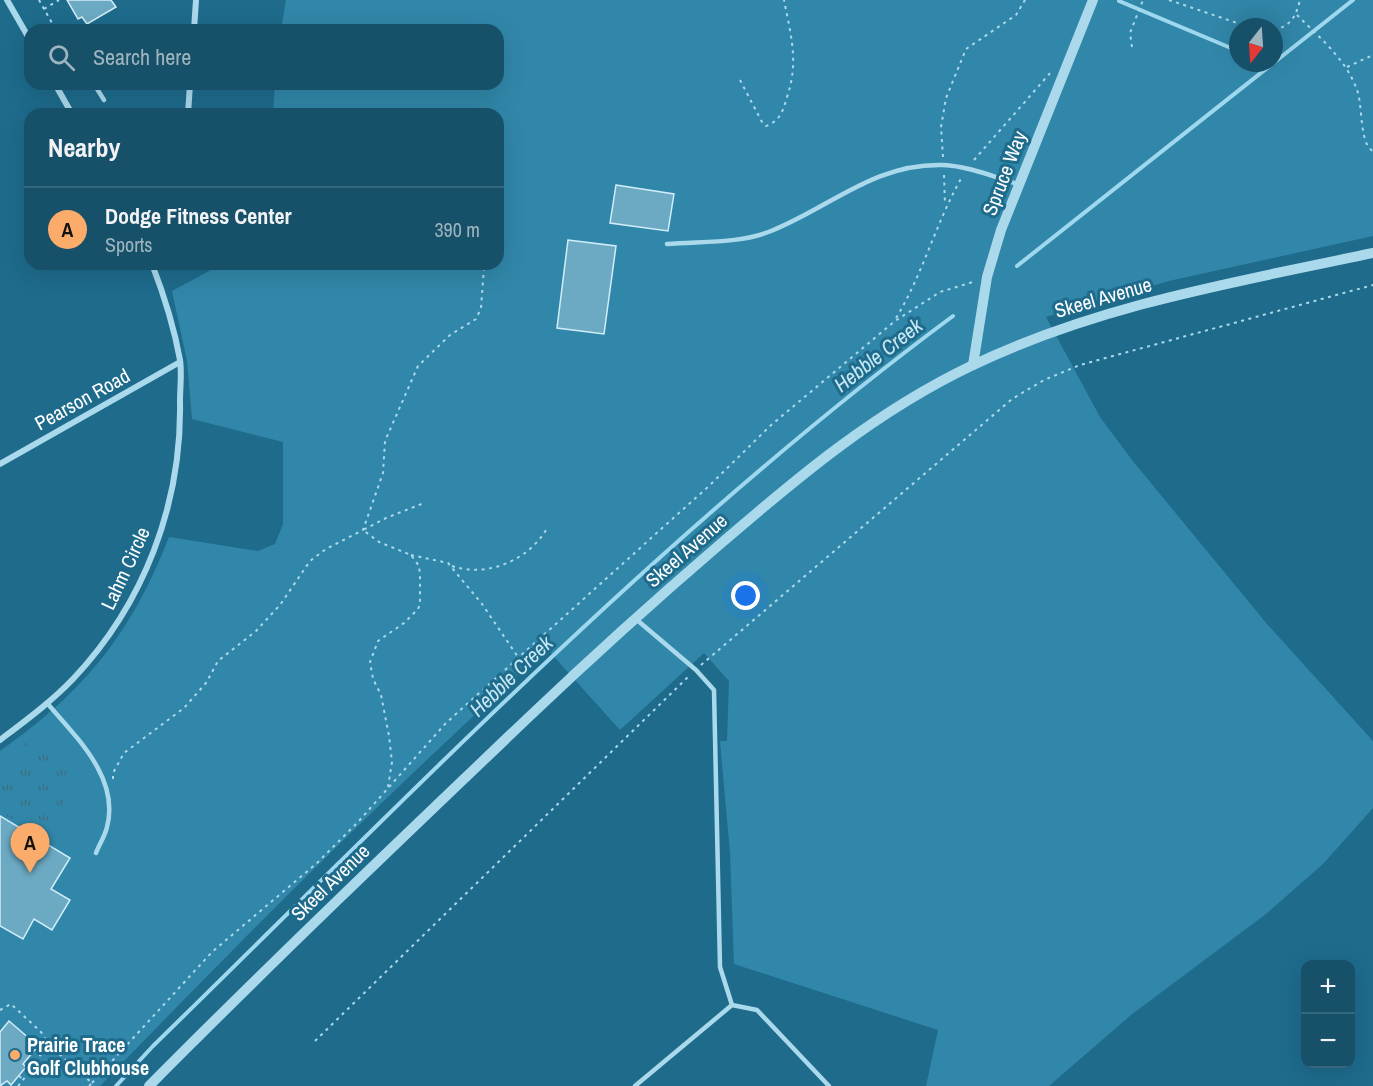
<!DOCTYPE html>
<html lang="en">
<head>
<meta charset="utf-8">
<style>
	body { margin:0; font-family:"Archivo Narrow",sans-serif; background:#1f576f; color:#f1f3f6 }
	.controls { position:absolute; right:18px; bottom:18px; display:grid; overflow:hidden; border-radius:12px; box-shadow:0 6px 24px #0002 }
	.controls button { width:54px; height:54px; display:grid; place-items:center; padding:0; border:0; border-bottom:2px solid #35677d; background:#165069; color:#f1f3f6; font:30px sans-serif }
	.compass { position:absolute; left:1229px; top:18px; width:54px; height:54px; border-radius:50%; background:#165069; box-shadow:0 6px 24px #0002; rotate:197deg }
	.you { position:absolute; left:746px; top:596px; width:21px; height:21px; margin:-15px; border:4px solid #fff; border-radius:50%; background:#1a73e8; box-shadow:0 0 0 9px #1a73e833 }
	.badge { display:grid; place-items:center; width:39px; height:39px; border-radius:50%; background:#fbab6a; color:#111; font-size:20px; font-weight:700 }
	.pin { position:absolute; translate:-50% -50px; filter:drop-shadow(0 2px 3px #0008) }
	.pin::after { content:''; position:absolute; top:32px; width:21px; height:18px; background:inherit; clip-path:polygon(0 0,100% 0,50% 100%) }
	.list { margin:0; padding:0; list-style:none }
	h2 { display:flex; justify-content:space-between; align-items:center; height:78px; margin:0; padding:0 24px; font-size:26px }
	h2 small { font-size:20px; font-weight:400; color:#9eb5c0 }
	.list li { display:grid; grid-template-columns:39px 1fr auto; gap:18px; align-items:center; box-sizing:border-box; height:84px; padding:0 24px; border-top:2px solid #35677d }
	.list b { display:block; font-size:22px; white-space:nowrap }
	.list p { margin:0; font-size:20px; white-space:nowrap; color:#9eb5c0 }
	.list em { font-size:20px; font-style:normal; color:#9eb5c0 }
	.icon { flex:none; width:33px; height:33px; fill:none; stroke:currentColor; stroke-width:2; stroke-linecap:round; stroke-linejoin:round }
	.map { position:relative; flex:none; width:1373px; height:1086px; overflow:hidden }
	.search { position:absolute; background:#165069; box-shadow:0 6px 24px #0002; left:24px; top:24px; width:480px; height:66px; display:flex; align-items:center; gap:15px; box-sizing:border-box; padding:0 21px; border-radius:18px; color:#9eb5c0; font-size:22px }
	.panel { position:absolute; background:#165069; box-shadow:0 6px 24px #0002; left:24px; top:108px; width:480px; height:162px; border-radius:18px }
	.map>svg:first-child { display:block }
	.green { fill:#3187a9; fill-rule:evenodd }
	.park { fill:url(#park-tufts) }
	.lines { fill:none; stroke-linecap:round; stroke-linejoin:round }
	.stream { stroke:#9ed8ee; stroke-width:4 }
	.building { fill:#6caac3; stroke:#d0edf9; stroke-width:1.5 }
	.path { stroke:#abd9ec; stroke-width:2; stroke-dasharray:3 4.5; stroke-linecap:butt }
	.service { stroke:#abd9ec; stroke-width:4.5 }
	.minor { stroke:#abd9ec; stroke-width:6 }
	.tertiary { stroke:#abd9ec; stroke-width:10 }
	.poi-dot { fill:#fbab6a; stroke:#1e6b8c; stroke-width:2 }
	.labels { text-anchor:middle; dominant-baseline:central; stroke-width:6; stroke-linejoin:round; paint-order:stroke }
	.street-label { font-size:20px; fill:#fff; stroke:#1e6b8c }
	.poi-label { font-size:20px; font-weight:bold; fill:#fff; stroke:#1e6b8c; text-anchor:start }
	.water-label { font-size:21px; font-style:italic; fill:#c5e8f5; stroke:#1e6b8c }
</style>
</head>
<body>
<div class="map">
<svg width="1373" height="1086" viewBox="0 0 1373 1086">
	<defs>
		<pattern id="park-tufts" width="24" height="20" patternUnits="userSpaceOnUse" patternTransform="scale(1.5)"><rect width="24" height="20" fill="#3187a9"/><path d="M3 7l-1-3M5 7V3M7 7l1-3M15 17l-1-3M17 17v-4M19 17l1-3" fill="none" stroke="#3c6f84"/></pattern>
	</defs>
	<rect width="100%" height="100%" fill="#1e6b8c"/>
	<!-- green -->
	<path class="green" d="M286,0H1373V236L1169,281L1046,317L1100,417L1132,460L1267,624L1373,741V808L1323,864L1266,914L1131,1015L1049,1086H926L938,1030L734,964L730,853L720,741H727L729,681L704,653L620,730L547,649C392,788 245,936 100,1086H0V751C85,691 131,634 169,537L258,551L275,544L283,524V442L192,419L187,361L172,291L222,264H498V114H273L275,84H498V30H281ZM1238,27H1274V63H1238Z"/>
	<!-- park -->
	<polygon class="park" points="24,742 80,775 44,838 0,812 0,783"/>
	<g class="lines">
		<!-- stream -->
		<g class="stream">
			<polyline points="1119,1 1238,51"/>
			<polyline points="1017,266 1353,0"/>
			<path d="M116,1086L153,1046C411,794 663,531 953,316"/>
		</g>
	</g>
	<!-- building -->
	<g class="building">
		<polygon points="67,0 111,0 116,7 87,24 82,17 78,19"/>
		<polygon points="616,185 674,194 668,231 610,223"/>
		<polygon points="568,240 616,246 604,334 557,328"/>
		<polygon points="0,816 70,858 51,889 70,900 52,930 34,919 23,939 0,926"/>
		<polygon points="9,1021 38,1046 23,1064 26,1067 11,1085 7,1081 0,1086 0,1032"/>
	</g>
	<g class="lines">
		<!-- path -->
		<g class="path">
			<polyline points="39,0 56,30"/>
			<polyline points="1169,0 1249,27"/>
			<polyline points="44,9 59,0"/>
			<path d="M1297,15C1319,37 1346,59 1357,90C1363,105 1359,144 1373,151"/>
			<path d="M1274,30C1291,26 1296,16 1300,0"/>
			<polyline points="1132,47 1130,33 1143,0"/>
			<polyline points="1347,67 1373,55"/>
			<path d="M740,80L762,122L766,126C780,121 783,111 787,97C799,62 791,36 784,0"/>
			<polyline points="943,157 941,127 946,98 966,49 1016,15 1025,0"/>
			<polyline points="974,160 1051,72"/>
			<polyline points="944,175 945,205"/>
			<path d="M896,318C923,274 936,222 962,177"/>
			<polyline points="411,555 448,563 482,604 518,657"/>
			<path d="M452,566C487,578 528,560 546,530"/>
			<polyline points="701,665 1012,399 1044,380 1080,365 1373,285"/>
			<polyline points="113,779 113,773 124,753 184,708 206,683 218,661 256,631 280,605 310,561 326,549 363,530 383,473 385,441 418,366 450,335 476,319 481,308 484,267"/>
			<polyline points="388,787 392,762 389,736 381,695 373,679 370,662 378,641 404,623 418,609 420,604 420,575 419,566 411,555 379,542 363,530 386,518 424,503"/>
			<polyline points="0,1010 11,1004 41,1032 49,1045 92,1083 89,1086"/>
			<polyline points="315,1041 690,675"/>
			<polyline points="19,1076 24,1080"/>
			<polyline points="92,1083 212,952 317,863 358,822 446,723 710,485 770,426 895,321 940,292 973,282"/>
			<polyline points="18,1086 30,1071 31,1065 49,1046"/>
		</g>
		<!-- service -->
		<g class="service">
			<polyline points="94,84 104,100"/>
			<path d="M667,244C701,241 739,244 771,231C831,207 874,163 943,165C968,166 994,177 1018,184"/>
			<polyline points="637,620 696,670 714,690 720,967 732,1005"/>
			<path d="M47,703C76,737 120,778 107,827C105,836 99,845 96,853"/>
			<polyline points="635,1086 732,1005 757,1010 829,1086"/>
		</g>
		<!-- minor -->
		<g class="minor">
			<polyline points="7,0 30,40"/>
			<polyline points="194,30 196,0"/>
			<polyline points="55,84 72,114"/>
			<polyline points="188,114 190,84"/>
			<polyline points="0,464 180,362"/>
			<path d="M0,740C25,721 51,702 73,679C144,604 182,504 180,401C180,388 182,373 180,360C174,327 164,295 152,264"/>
		</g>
		<!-- tertiary -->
		<g class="tertiary">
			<polyline points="973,365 987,277 1001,230 1093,0"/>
			<path d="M149,1086C274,960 403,837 531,715C592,657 654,601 718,546C798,477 875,412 971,366C1098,305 1236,282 1373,253"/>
		</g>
	</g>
	<!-- markers -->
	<circle class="poi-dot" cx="15" cy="1055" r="6"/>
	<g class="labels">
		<!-- street labels -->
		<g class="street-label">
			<text transform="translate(1004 173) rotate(-69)">Spruce Way</text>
			<text transform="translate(1103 297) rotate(-16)">Skeel Avenue</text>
			<text transform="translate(82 399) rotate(-29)">Pearson Road</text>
			<text transform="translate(686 550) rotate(-41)">Skeel Avenue</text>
			<text transform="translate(125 568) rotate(-65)">Lahm Circle</text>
			<text transform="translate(330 882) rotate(-44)">Skeel Avenue</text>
		</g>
		<!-- poi labels -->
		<g class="poi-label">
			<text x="27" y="1044">Prairie Trace<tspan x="27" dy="23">Golf Clubhouse</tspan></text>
		</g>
		<!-- water labels -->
		<g class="water-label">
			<text transform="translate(878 355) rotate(-38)">Hebble Creek</text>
			<text transform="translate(511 676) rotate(-44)">Hebble Creek</text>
		</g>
	</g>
</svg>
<div class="controls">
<button>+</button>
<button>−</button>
</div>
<svg class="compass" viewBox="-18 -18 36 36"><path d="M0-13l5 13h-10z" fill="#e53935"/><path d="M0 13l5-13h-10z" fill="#9eb5c0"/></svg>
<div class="you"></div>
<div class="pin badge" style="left:30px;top:873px">A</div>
<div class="search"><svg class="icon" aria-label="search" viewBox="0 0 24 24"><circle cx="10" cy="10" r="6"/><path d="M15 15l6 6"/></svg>Search here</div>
<section class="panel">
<h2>Nearby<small></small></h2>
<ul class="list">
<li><span class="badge">A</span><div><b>Dodge Fitness Center</b><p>Sports</p></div><em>390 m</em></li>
</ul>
</section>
</div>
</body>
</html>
